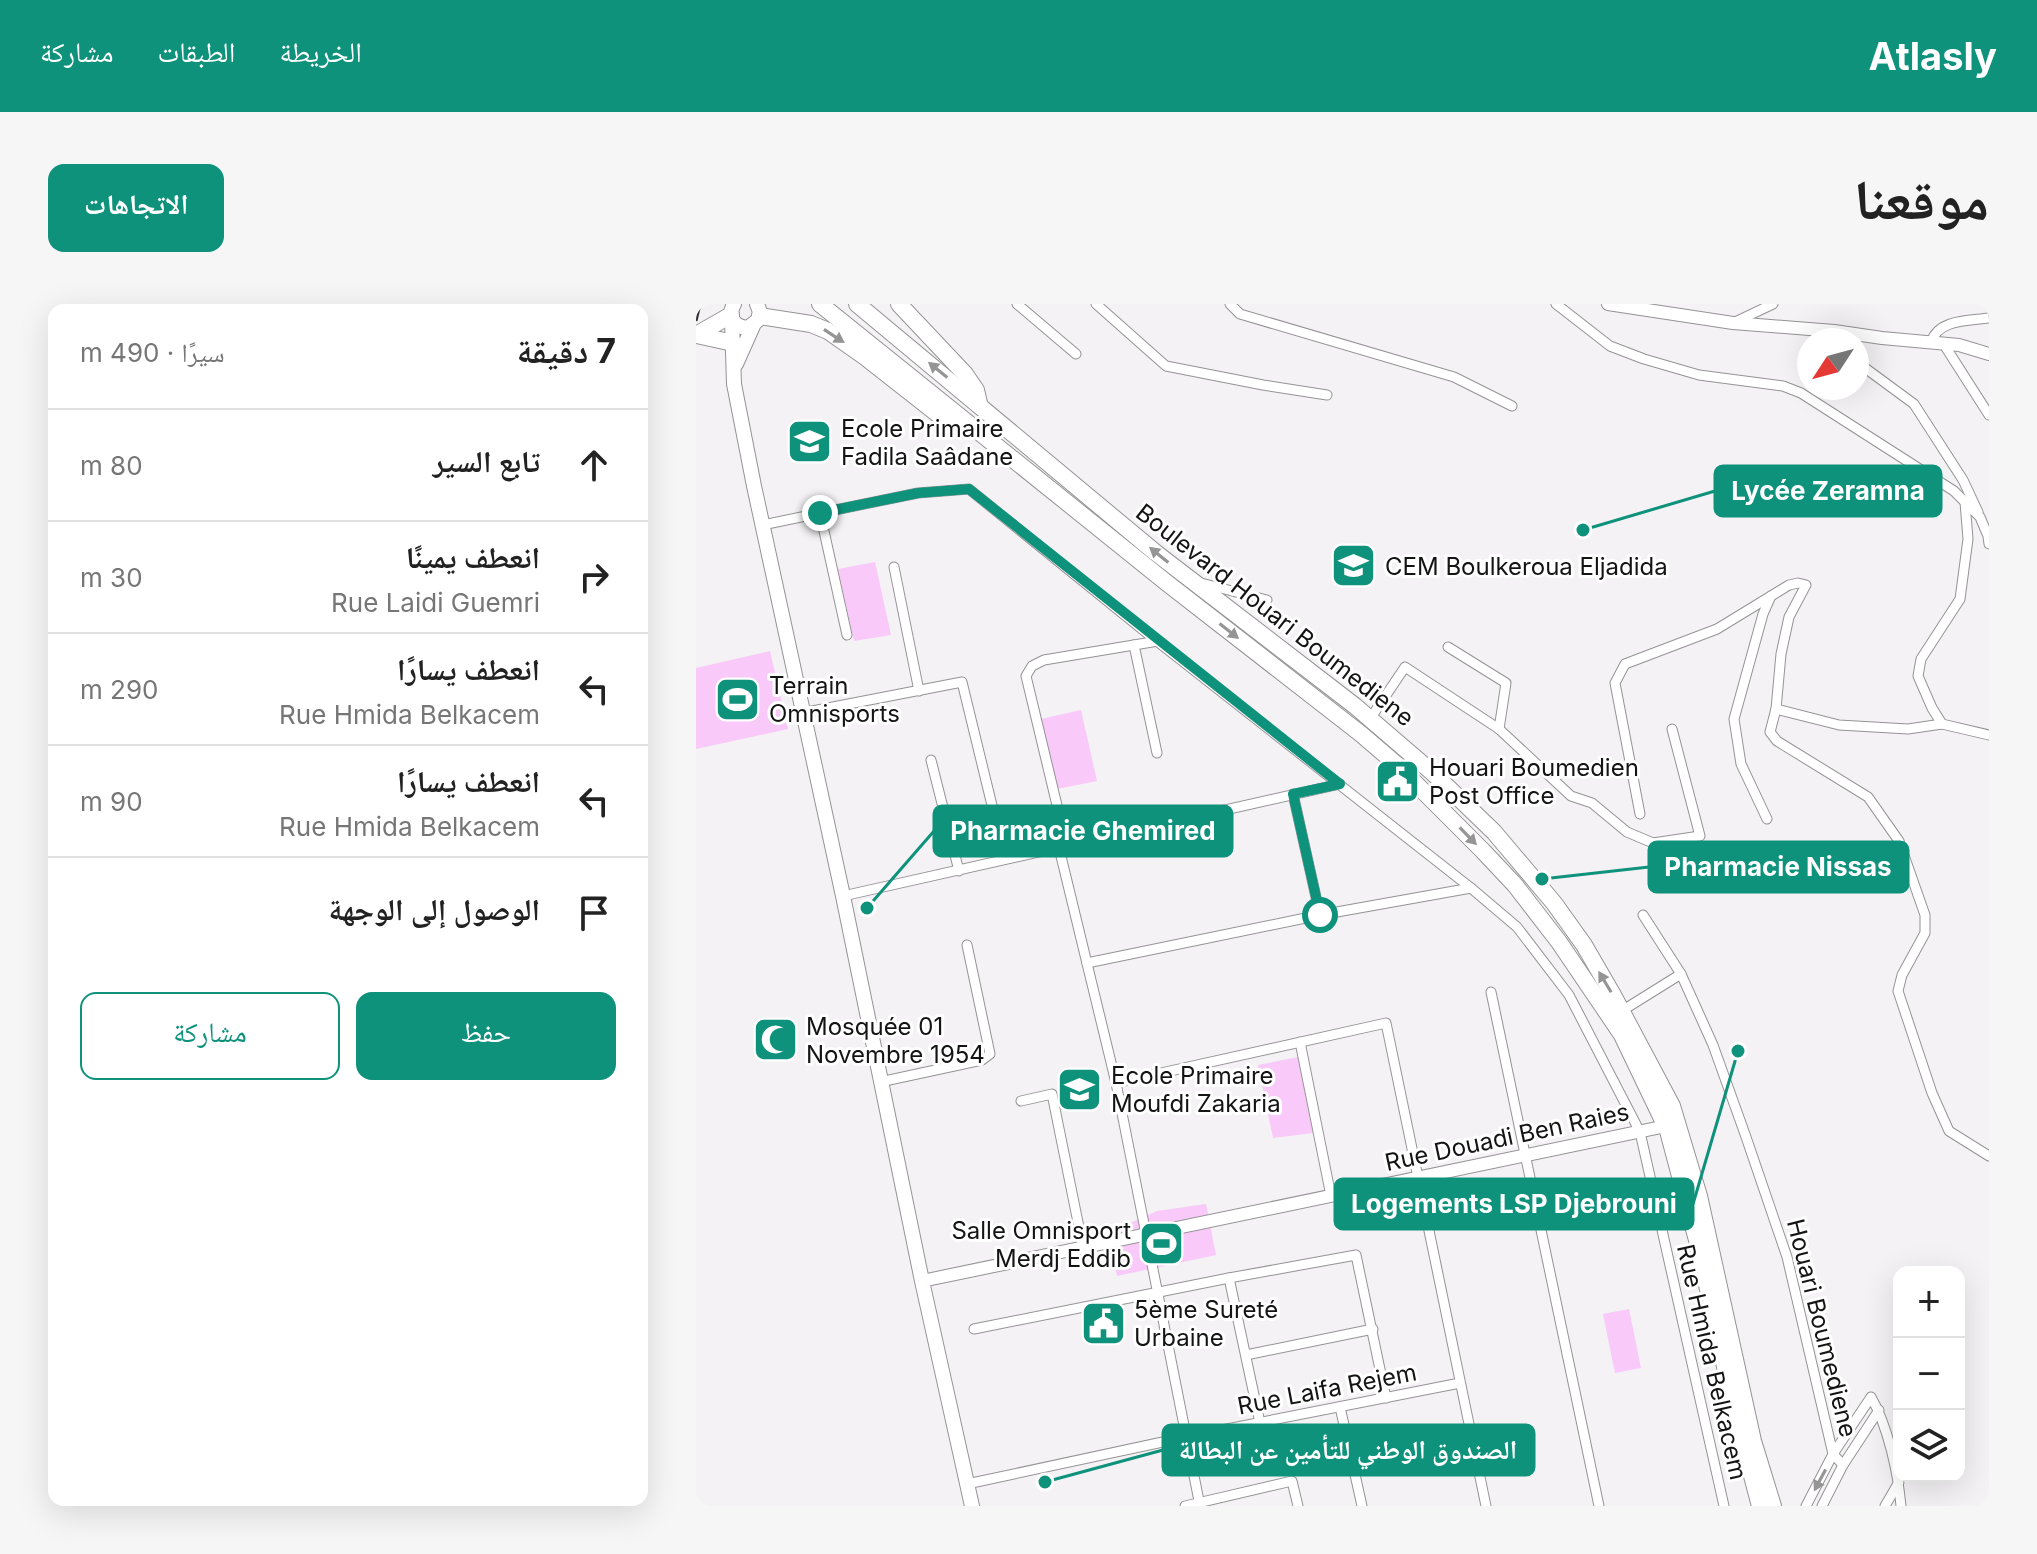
<!DOCTYPE html>
<html lang="ar">
<head>
<meta charset="utf-8">
<style>
	body { margin:0; font-family:Inter,"Noto Naskh Arabic",sans-serif; background:#f6f6f6; color:#222; direction:rtl }
	.controls { position:absolute; right:24px; bottom:24px; display:grid; overflow:hidden; border-radius:16px; box-shadow:0 8px 32px #0002 }
	.controls button { width:72px; height:72px; display:grid; place-items:center; padding:0; border:0; border-bottom:2px solid #e0e0e0; background:#fff; color:#222; font:40px sans-serif }
	.compass { position:absolute; left:1101px; top:24px; width:72px; height:72px; border-radius:50%; background:#fff; box-shadow:0 8px 32px #0002; rotate:234deg }
	.stop { position:absolute; width:24px; height:24px; margin:-18px; border:6px solid #0e927b; border-radius:50%; background:#fff }
	.stop.end { background:#0e927b; border-color:#fff; box-shadow:0 2px 8px #0008 }
	.list { margin:0; padding:0; list-style:none }
	h2 { display:flex; justify-content:space-between; align-items:center; height:104px; margin:0; padding:0 32px; font-size:34px }
	h2 small { font-size:26px; font-weight:400; color:#767676 }
	.list li { display:grid; grid-template-columns:52px 1fr auto; gap:24px; align-items:center; box-sizing:border-box; height:112px; padding:0 32px; border-top:2px solid #e0e0e0 }
	.list b { display:block; font-size:30px; white-space:nowrap }
	.list p { margin:0; font-size:26px; white-space:nowrap; color:#767676 }
	.list em { font-size:26px; font-style:normal; color:#767676 }
	.actions { display:flex; gap:16px; padding:24px 32px }
	.actions a { flex:1; padding:18px 0; border:2px solid #0e927b; border-radius:16px; text-align:center; font-size:28px; color:#0e927b }
	.actions .main { background:#0e927b; color:#fff }
	.icon { flex:none; width:44px; height:44px; fill:none; stroke:currentColor; stroke-width:2; stroke-linecap:round; stroke-linejoin:round }
	.map { position:relative; flex:none; width:1293px; height:1202px; overflow:hidden; direction:ltr; border-radius:16px }
	header { display:flex; align-items:center; gap:48px; box-sizing:border-box; height:112px; padding:0 40px; background:#0e927b; color:#fff }
	header strong { font-size:38px }
	nav { display:flex; gap:44px; margin-inline-start:auto; font-size:28px }
	.intro { display:flex; align-items:center; justify-content:space-between; box-sizing:border-box; height:192px; padding:0 48px }
	h1 { margin:0; font-size:56px }
	.button { padding:20px 36px; border-radius:16px; background:#0e927b; color:#fff; font-size:28px; font-weight:700 }
	main { display:flex; gap:48px; padding:0 48px }
	aside { flex:1; background:#fff; border-radius:16px; box-shadow:0 8px 32px #0002 }
	.map>svg:first-child { display:block }
	.green { fill:#f8c9f9 }
	.lines { fill:none; stroke-linecap:round; stroke-linejoin:round }
	.street-casing { stroke:#959395; stroke-width:11 }
	.secondary-casing { stroke:#959395; stroke-width:14 }
	.primary-casing { stroke:#959395; stroke-width:16 }
	.highway-casing { stroke:#959395; stroke-width:18 }
	.street { stroke:#fff; stroke-width:9 }
	.secondary { stroke:#fff; stroke-width:12 }
	.primary { stroke:#fff; stroke-width:14 }
	.highway { stroke:#fff; stroke-width:16 }
	.rail { stroke:#302f30; stroke-width:3; stroke-dasharray:14 14; stroke-linecap:butt }
	.oneway { fill:#969596 }
	.route { stroke:#0e927b; stroke-width:10 }
	.labels { text-anchor:middle; dominant-baseline:central; stroke-width:6; stroke-linejoin:round; paint-order:stroke }
	.poi-label { font-size:24px; fill:#151415; stroke:#fff; text-anchor:start }
	.street-label { font-size:24px; fill:#151415; stroke:#fff }
	.leader { fill:none; stroke:#0e927b; stroke-width:3 }
	.callout-dot { fill:#0e927b; stroke:#fff; stroke-width:3 }
	.callout { fill:#0e927b; stroke:#0e927b; stroke-width:3 }
	.callout-label { font-size:26px; text-anchor:middle; font-weight:bold; fill:#fff }
</style>
</head>
<body>
<header>
<strong>Atlasly</strong>
<nav><a>الخريطة</a><a>الطبقات</a><a>مشاركة</a></nav>
</header>
<div class="intro"><h1>موقعنا</h1><a class="button">الاتجاهات</a></div>
<main>
<div class="map">
<svg width="1293" height="1202" viewBox="0 0 1293 1202">
	<rect width="100%" height="100%" fill="#f4f2f4"/>
	<!-- green -->
	<g class="green">
		<polygon points="179,258 195,331 158,337 142,265"/>
		<polygon points="74,347 92,425 0,445 0,364"/>
		<polygon points="385,406 401,477 361,485 345,415"/>
		<polygon points="602,753 617,829 577,834 562,761"/>
		<polygon points="510,900 520,951 421,972 412,929 461,907"/>
		<polygon points="933,1005 945,1064 919,1069 907,1010"/>
	</g>
	<g class="lines">
		<defs>
			<g id="street">
				<polyline points="321,0 380,50"/>
				<polyline points="400,0 470,62 567,81 631,91"/>
				<polyline points="534,0 544,10 758,73 816,102"/>
				<polyline points="860,0 914,42 948,55 1003,71 1087,82 1105,89 1258,187 1284,213 1292,232 1293,240"/>
				<polyline points="1037,19 1077,0"/>
				<polyline points="1115,25 1130,36"/>
				<path d="M1235,38C1243,15 1272,17 1293,14"/>
				<polyline points="1247,39 1293,111"/>
				<polyline points="1161,58 1218,100 1267,176 1282,208"/>
				<polyline points="1269,198 1272,235 1264,295 1225,355 1222,372 1236,404 1246,420 1293,431"/>
				<polyline points="124,209 151,331"/>
				<polyline points="66,221 222,189 273,185 457,334 775,584 821,623 873,691 944,828 1028,1202"/>
				<polyline points="198,263 223,387"/>
				<polyline points="505,279 571,296"/>
				<polyline points="438,341 461,449"/>
				<polyline points="752,343 810,379 803,425"/>
				<polyline points="1080,405 1074,428 1081,437 1172,493 1203,537 1229,611 1229,629 1206,671 1202,687 1236,789 1253,827 1293,852"/>
				<polyline points="106,409 266,378 301,522"/>
				<polyline points="674,415 709,363 803,425 875,492 896,499 931,528 957,539 1004,532 976,425"/>
				<polyline points="235,456 263,567"/>
				<polyline points="597,490 624,611 775,584"/>
				<polyline points="944,510 919,379 929,360 1021,325 1093,281 1102,279 1110,281 1093,313 1085,350 1080,405 1143,421 1212,425 1246,420"/>
				<polyline points="1071,515 1045,460 1038,415 1067,310 1075,292"/>
				<polyline points="371,543 330,372 336,362 348,356 462,337"/>
				<polyline points="363,544 420,779 504,1202"/>
				<polyline points="147,592 644,480"/>
				<polyline points="947,611 985,670 1017,741 1050,833 1091,953 1137,1150 1147,1161"/>
				<polyline points="391,659 624,611"/>
				<polyline points="795,688 903,1202"/>
				<polyline points="924,708 985,670"/>
				<polyline points="604,738 635,892"/>
				<polyline points="184,778 286,756 294,750 271,641"/>
				<polyline points="420,779 690,719 790,1202"/>
				<polyline points="325,797 356,790 387,943"/>
				<polyline points="278,1025 533,974"/>
				<polyline points="550,1051 677,1025"/>
				<polyline points="644,1103 666,1202"/>
				<polyline points="564,1119 533,974 660,951 690,1094"/>
				<polyline points="271,1180 490,1133 764,1079"/>
				<polyline points="489,1202 596,1177 602,1202"/>
				<path d="M1110,1202L1137,1150L1175,1093C1192,1122 1202,1169 1205,1202"/>
				<polyline points="1126,1202 1147,1161 1183,1106"/>
				<polyline points="1189,1202 1203,1178"/>
			</g>
			<g id="secondary">
				<polyline points="912,0 1037,19 1138,27 1186,34 1263,41 1293,50"/>
				<polyline points="226,977 975,821"/>
			</g>
			<g id="primary">
				<path d="M38,0C31,13 38,23 52,24L62,16L64,8L61,0"/>
				<polyline points="36,16 38,80 58,182 147,592 226,977 276,1202"/>
				<polyline points="40,60 57,22"/>
			</g>
			<g id="highway">
				<polyline points="124,0 471,279 665,430 700,460 787,547 819,581 863,638 926,731 972,827 1002,940 1039,1108 1064,1202"/>
				<polyline points="161,0 460,249 659,402 737,469 798,528 858,599 888,641 917,691 976,802 1003,892 1057,1137 1077,1202"/>
				<polyline points="203,0 269,70 280,86 283,99"/>
				<polyline points="64,12 115,20 132,27 169,53 253,119"/>
				<polyline points="0,31 35,11"/>
				<polyline points="1,31 37,39"/>
			</g>
		</defs>
		<!-- street casing -->
		<use href="#street" class="street-casing"/>
		<!-- secondary casing -->
		<use href="#secondary" class="secondary-casing"/>
		<!-- primary casing -->
		<use href="#primary" class="primary-casing"/>
		<!-- highway casing -->
		<use href="#highway" class="highway-casing"/>
		<!-- street -->
		<use href="#street" class="street"/>
		<!-- secondary -->
		<use href="#secondary" class="secondary"/>
		<!-- primary -->
		<use href="#primary" class="primary"/>
		<!-- highway -->
		<use href="#highway" class="highway"/>
		<!-- rail -->
		<polyline class="rail" points="0,17 4,0"/>
	</g>
	<!-- one-way arrows -->
	<defs><path id="oneway-solid" d="M-6-.8H1V-3.2L6.5 0L1 3.2V.8H-6Z" transform="scale(2)"/></defs>
	<g class="oneway">
		<use href="#oneway-solid" transform="translate(138 32) rotate(33)"/>
		<use href="#oneway-solid" transform="translate(242 66) rotate(-141)"/>
		<use href="#oneway-solid" transform="translate(463 251) rotate(-141)"/>
		<use href="#oneway-solid" transform="translate(533 327) rotate(38)"/>
		<use href="#oneway-solid" transform="translate(772 532) rotate(46)"/>
		<use href="#oneway-solid" transform="translate(909 678) rotate(-121)"/>
		<use href="#oneway-solid" transform="translate(1124 1176) rotate(118)"/>
	</g>
	<g class="lines">
		<!-- route -->
		<polyline class="route" points="124,209 222,189 273,185 644,480 597,490 624,611"/>
	</g>
	<!-- icons -->
	<defs>
		<symbol id="school-square" viewBox="-11 -11 22 22"><rect x="-9" y="-9" width="18" height="18" rx="4" fill="#0e927b" stroke="#fff"/><path d="M0-5L7-2L0 1L-7-2ZM-4 1L0 2.5L4 1V4Q0 6-4 4Z" fill="#fff"/></symbol>
		<symbol id="stadium-square" viewBox="-11 -11 22 22"><rect x="-9" y="-9" width="18" height="18" rx="4" fill="#0e927b" stroke="#fff"/><path d="M0-5a6.5 5 0 1 0 0 10a6.5 5 0 1 0 0-10ZM-3.5-1.8h7v3.6h-7Z" fill="#fff"/></symbol>
		<symbol id="civic-square" viewBox="-11 -11 22 22"><rect x="-9" y="-9" width="18" height="18" rx="4" fill="#0e927b" stroke="#fff"/><path d="M-.6-6.5H3V-4.5H.6V-3L4-1V1h2V6H-6V1h2V-1L-.6-3ZM-1.2 2.5V6h2.4V2.5Z" fill="#fff"/></symbol>
		<symbol id="mosque-square" viewBox="-11 -11 22 22"><rect x="-9" y="-9" width="18" height="18" rx="4" fill="#0e927b" stroke="#fff"/><path d="M3.5-4.9A6 6 0 1 0 3.5 4.9A5 5 0 1 1 3.5-4.9Z" fill="#fff"/></symbol>
	</defs>
	<g fill-rule="evenodd">
		<use href="#school-square" x="88" y="112" width="51" height="51"/>
		<use href="#school-square" x="632" y="236" width="51" height="51"/>
		<use href="#stadium-square" x="16" y="370" width="51" height="51"/>
		<use href="#civic-square" x="676" y="452" width="51" height="51"/>
		<use href="#mosque-square" x="54" y="710" width="51" height="51"/>
		<use href="#school-square" x="358" y="760" width="51" height="51"/>
		<use href="#stadium-square" x="440" y="914" width="51" height="51"/>
		<use href="#civic-square" x="382" y="994" width="51" height="51"/>
	</g>
	<g class="labels">
		<!-- poi labels -->
		<g class="poi-label">
			<text x="145" y="124">Ecole Primaire<tspan x="145" dy="28">Fadila Saâdane</tspan></text>
			<text x="689" y="262">CEM Boulkeroua Eljadida</text>
			<text x="73" y="381">Terrain<tspan x="73" dy="28">Omnisports</tspan></text>
			<text x="733" y="463">Houari Boumedien<tspan x="733" dy="28">Post Office</tspan></text>
			<text x="110" y="722">Mosquée 01<tspan x="110" dy="28">Novembre 1954</tspan></text>
			<text x="415" y="771">Ecole Primaire<tspan x="415" dy="28">Moufdi Zakaria</tspan></text>
			<text x="435" y="926" text-anchor="end">Salle Omnisport<tspan x="435" dy="28">Merdj Eddib</tspan></text>
			<text x="438" y="1005">5ème Sureté<tspan x="438" dy="28">Urbaine</tspan></text>
		</g>
		<!-- street labels -->
		<g class="street-label">
			<text transform="translate(579 311) rotate(38)">Boulevard Houari Boumediene</text>
			<text transform="translate(811 833) rotate(-12)">Rue Douadi Ben Raies</text>
			<text transform="translate(1126 1024) rotate(76)">Houari Boumediene</text>
			<text transform="translate(1016 1058) rotate(77)">Rue Hmida Belkacem</text>
			<text transform="translate(631 1085) rotate(-11)">Rue Laifa Rejem</text>
		</g>
	</g>
	<!-- callouts -->
	<path class="leader" d="M887 226L1019 187M171 604L238 527M846 575L953 563M1042 747L997 900M349 1178L467 1146"/>
	<g class="callout-dot">
		<circle cx="887" cy="226" r="8"/>
		<circle cx="171" cy="604" r="8"/>
		<circle cx="846" cy="575" r="8"/>
		<circle cx="1042" cy="747" r="8"/>
		<circle cx="349" cy="1178" r="8"/>
	</g>
	<g class="callout">
		<rect x="1019" y="162" width="226" height="50" rx="8"/>
		<rect x="238" y="502" width="298" height="50" rx="8"/>
		<rect x="953" y="538" width="259" height="50" rx="8"/>
		<rect x="639" y="875" width="358" height="50" rx="8"/>
		<rect x="467" y="1121" width="371" height="50" rx="8"/>
	</g>
	<g class="callout-label">
		<text x="1132" y="196">Lycée Zeramna</text>
		<text x="387" y="536">Pharmacie Ghemired</text>
		<text x="1082" y="572">Pharmacie Nissas</text>
		<text x="818" y="909">Logements LSP Djebrouni</text>
		<text x="652" y="1155">الصندوق الوطني للتأمين عن البطالة</text>
	</g>
</svg>
<div class="controls">
<button>+</button>
<button>−</button>
<button><svg class="icon" aria-label="layers" viewBox="0 0 24 24"><path d="M12 4l9 5-9 5-9-5zM3 14l9 5 9-5"/></svg></button>
</div>
<svg class="compass" viewBox="-18 -18 36 36"><path d="M0-13l5 13h-10z" fill="#e53935"/><path d="M0 13l5-13h-10z" fill="#767676"/></svg>
<div class="stop" style="left:624px;top:611px"></div>
<div class="stop end" style="left:124px;top:209px"></div>
</div>
<aside>
<h2>7 دقيقة<small>سيرًا · 490 m</small></h2>
<ul class="list">
<li><svg class="icon" aria-label="ahead" viewBox="0 0 24 24"><path d="M12 20V5M6 11l6-6 6 6"/></svg><div><b>تابع السير</b></div><em>80 m</em></li>
<li><svg class="icon" aria-label="right" viewBox="0 0 24 24"><path d="M7 20v-9h11M14 6l5 5-5 5"/></svg><div><b>انعطف يمينًا</b><p>Rue Laidi Guemri</p></div><em>30 m</em></li>
<li><svg class="icon" aria-label="left" viewBox="0 0 24 24"><path d="M17 20v-9H6M10 6l-5 5 5 5"/></svg><div><b>انعطف يسارًا</b><p>Rue Hmida Belkacem</p></div><em>290 m</em></li>
<li><svg class="icon" aria-label="left" viewBox="0 0 24 24"><path d="M17 20v-9H6M10 6l-5 5 5 5"/></svg><div><b>انعطف يسارًا</b><p>Rue Hmida Belkacem</p></div><em>90 m</em></li>
<li><svg class="icon" aria-label="arrive" viewBox="0 0 24 24"><path d="M6 21V4h12l-3 4 3 4H6"/></svg><div><b>الوصول إلى الوجهة</b></div></li>
</ul>
<div class="actions"><a class="main">حفظ</a><a>مشاركة</a></div>
</aside>
</main>
</body>
</html>
